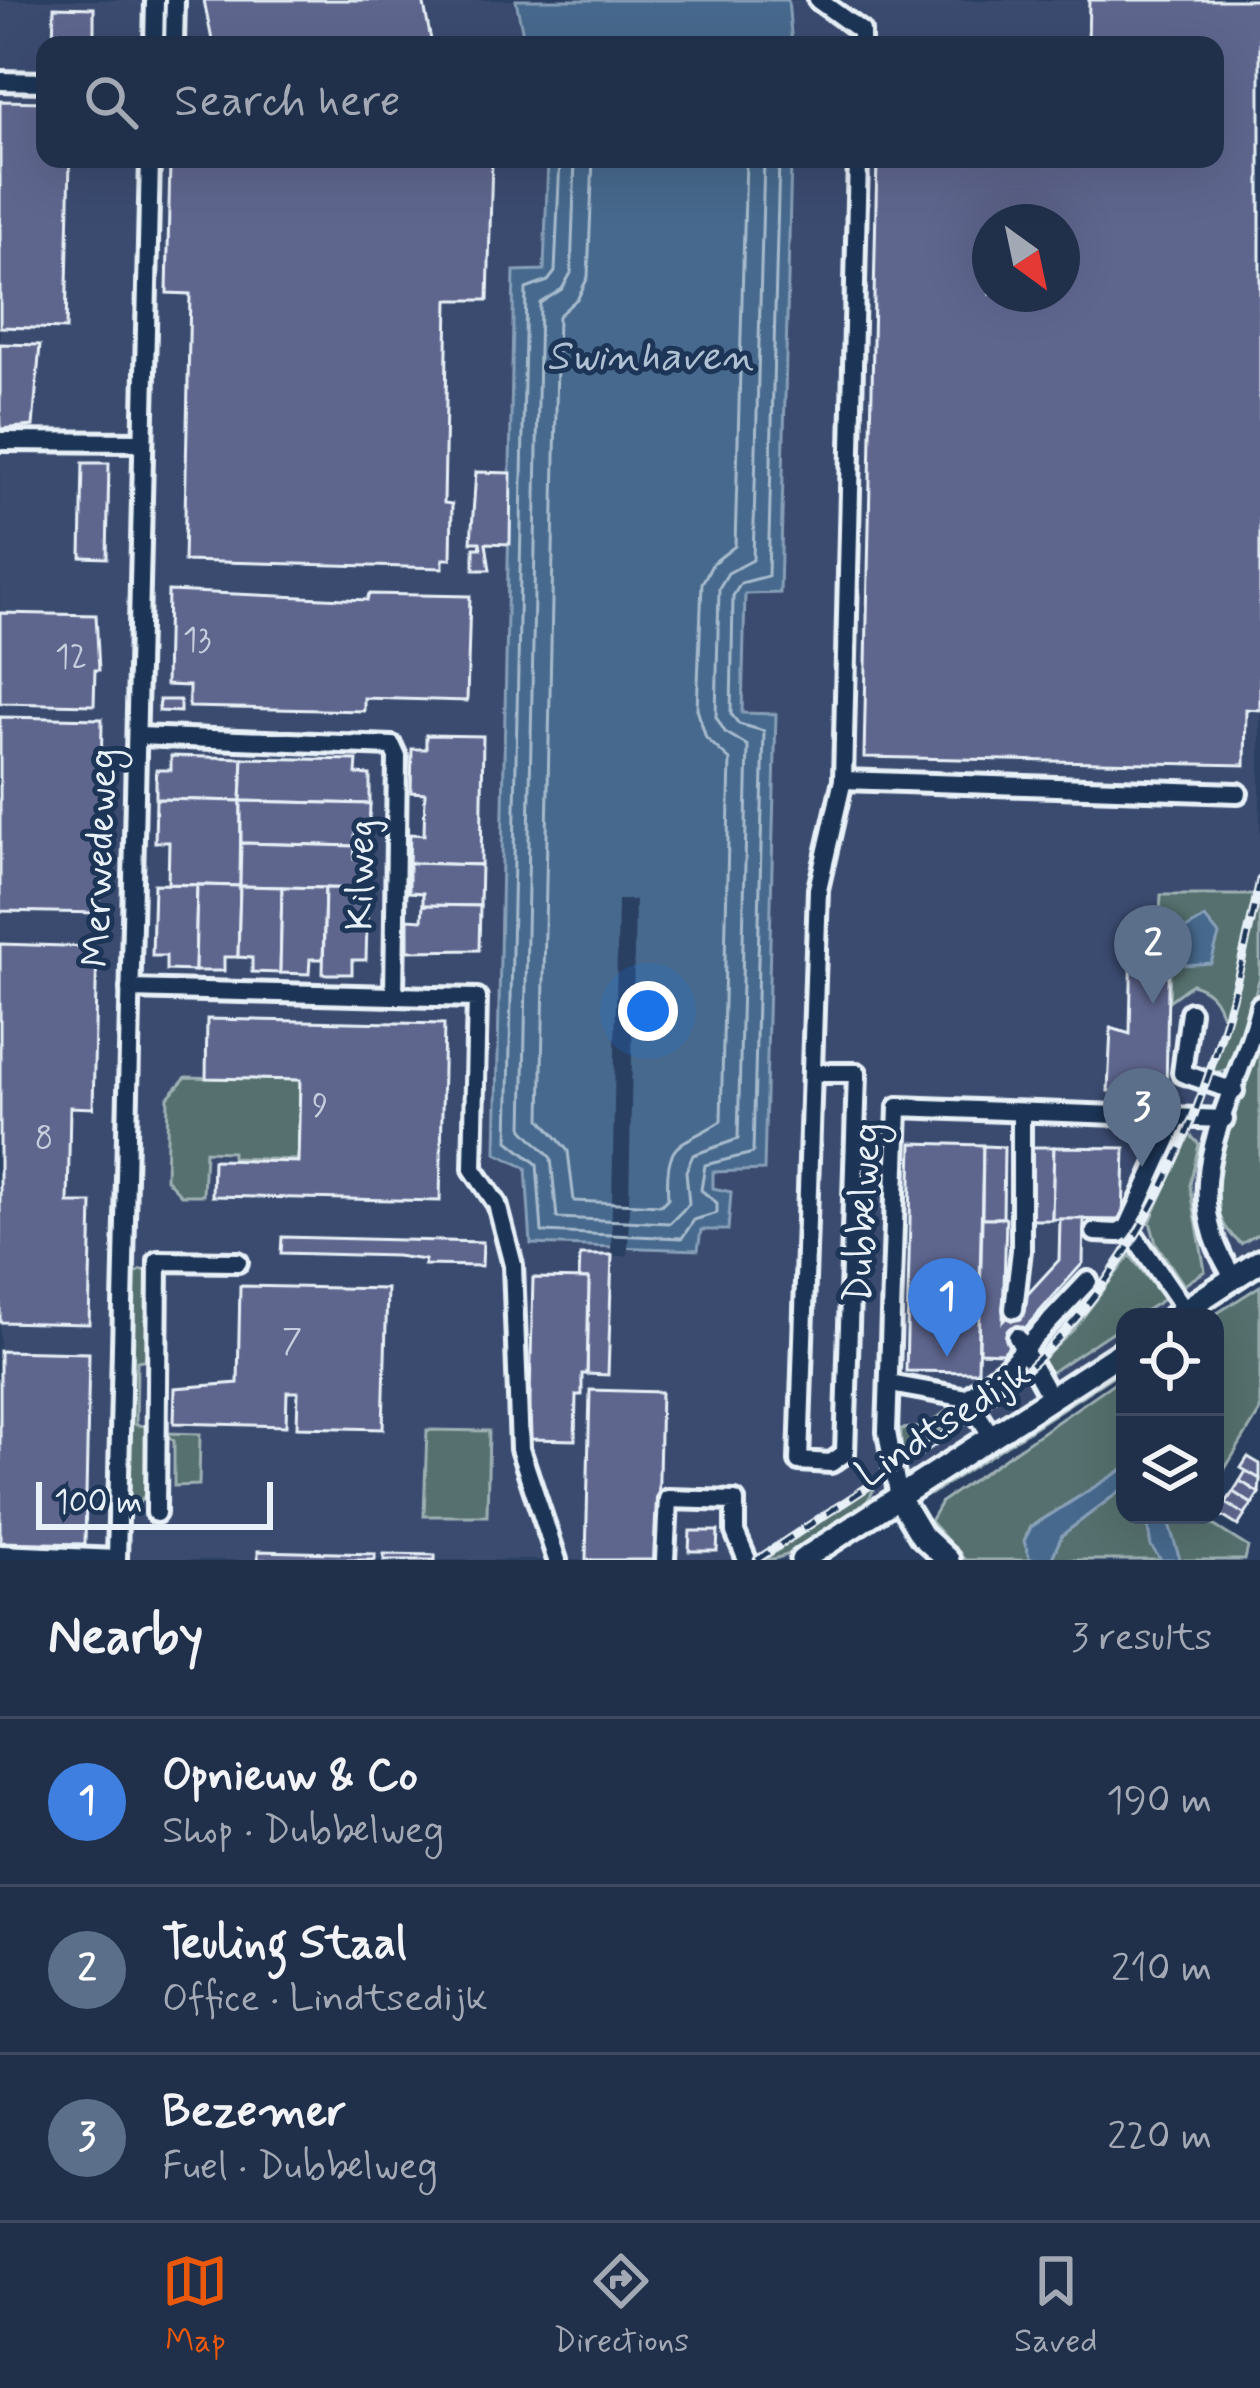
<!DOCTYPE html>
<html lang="en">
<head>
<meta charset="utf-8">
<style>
	body { margin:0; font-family:Mynerve,sans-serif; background:#283751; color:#f1f3f6 }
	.controls { position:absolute; right:36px; bottom:36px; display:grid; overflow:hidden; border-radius:24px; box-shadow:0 12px 48px #0002 }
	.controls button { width:108px; height:108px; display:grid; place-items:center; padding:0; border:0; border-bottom:3px solid #3d4a62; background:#202f4a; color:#f1f3f6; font:60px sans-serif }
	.compass { position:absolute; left:972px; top:204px; width:108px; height:108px; border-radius:50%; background:#202f4a; box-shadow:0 12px 48px #0002; rotate:147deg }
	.scale { position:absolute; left:36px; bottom:30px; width:237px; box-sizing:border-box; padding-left:12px; border:6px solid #e8f1f8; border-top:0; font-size:33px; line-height:42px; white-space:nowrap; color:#e8f1f8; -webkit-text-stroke:9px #1d3557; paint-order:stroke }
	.you { position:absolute; left:648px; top:1011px; width:42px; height:42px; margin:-30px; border:9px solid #fff; border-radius:50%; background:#1a73e8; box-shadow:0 0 0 18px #1a73e833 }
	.badge { display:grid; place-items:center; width:78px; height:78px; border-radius:50%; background:#ea580c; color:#fff; font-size:39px; font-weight:700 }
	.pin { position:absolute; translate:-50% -99px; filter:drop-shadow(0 3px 6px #0008) }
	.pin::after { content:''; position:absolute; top:63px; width:42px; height:36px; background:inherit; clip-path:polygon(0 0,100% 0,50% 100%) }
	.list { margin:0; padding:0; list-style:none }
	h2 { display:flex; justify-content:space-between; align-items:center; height:156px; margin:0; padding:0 48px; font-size:51px }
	h2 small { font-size:39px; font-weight:400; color:#a2a9b5 }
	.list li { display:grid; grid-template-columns:78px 1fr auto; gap:36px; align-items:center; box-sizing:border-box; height:168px; padding:0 48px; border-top:3px solid #3d4a62 }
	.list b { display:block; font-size:45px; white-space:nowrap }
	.list p { margin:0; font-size:39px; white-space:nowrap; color:#a2a9b5 }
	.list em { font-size:39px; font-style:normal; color:#a2a9b5 }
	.icon { flex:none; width:66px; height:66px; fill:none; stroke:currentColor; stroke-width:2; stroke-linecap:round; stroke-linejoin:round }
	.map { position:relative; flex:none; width:1260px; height:1560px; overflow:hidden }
	.search { position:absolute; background:#202f4a; box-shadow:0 12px 48px #0002; left:36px; right:36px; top:36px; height:132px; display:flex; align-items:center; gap:30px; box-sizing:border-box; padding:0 42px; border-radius:24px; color:#a2a9b5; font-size:45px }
	.sheet { height:660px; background:#202f4a }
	nav { display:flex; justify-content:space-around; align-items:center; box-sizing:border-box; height:168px; border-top:3px solid #3d4a62; background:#202f4a; font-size:33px; color:#a2a9b5 }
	nav a { display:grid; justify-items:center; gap:6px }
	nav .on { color:#ea580c }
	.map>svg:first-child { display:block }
	.built { fill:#3a4b6f; fill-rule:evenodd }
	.green { fill:#54706e; stroke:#9eb0b3; stroke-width:3 }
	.water { fill:#46698d; stroke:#879fb8; stroke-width:3 }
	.pier { fill:#2a3f62 }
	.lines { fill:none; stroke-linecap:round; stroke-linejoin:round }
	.shore { stroke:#a7bbcd; stroke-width:3 }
	.building { fill:#5e668e; stroke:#e8f1f8; stroke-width:3; fill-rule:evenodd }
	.minor-casing { stroke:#e8f1f8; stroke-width:26 }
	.major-casing { stroke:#e8f1f8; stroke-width:30 }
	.minor { stroke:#1d3557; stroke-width:16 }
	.major { stroke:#1d3557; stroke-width:21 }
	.rail-casing { stroke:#e8f1f8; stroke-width:9 }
	.rail { stroke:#1d3557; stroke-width:4.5; stroke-dasharray:14; stroke-linecap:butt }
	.labels { text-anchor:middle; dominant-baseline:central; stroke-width:10; stroke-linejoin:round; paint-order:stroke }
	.number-label { font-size:33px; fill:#c6cede }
	.street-label { font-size:39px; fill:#e8f1f8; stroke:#1d3557 }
	.water-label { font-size:42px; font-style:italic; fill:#afc1d3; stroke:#1d3557 }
</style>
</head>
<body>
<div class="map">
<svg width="1260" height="1560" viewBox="0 0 1260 1560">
	<rect width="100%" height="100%" fill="#2a3f62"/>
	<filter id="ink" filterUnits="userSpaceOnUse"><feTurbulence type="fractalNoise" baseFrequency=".00833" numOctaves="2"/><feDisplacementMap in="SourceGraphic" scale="24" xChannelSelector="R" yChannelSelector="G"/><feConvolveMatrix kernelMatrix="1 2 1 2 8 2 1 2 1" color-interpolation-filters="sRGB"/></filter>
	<g filter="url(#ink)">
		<!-- built -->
		<path class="built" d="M0,0H1260V1268L1186,1317H1125V1357L817,1560H0ZM45,45H1215V159H45ZM990,222H1062V294H990Z"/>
		<!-- green -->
		<g class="green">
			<path d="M1161,895H1256L1224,1021C1217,1001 1213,991 1192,984L1169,1001L1171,937L1159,936Z"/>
			<polygon points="1260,899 1260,977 1233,1066 1218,1073 1211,1070"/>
			<path d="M1260,1031V1233L1241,1244C1178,1193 1238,1090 1260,1031Z"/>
			<polygon points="186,1077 300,1080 298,1160 232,1158 232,1152 205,1151 203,1195 181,1195 166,1179 168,1097"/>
			<polygon points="1189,1134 1199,1144 1190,1185 1205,1271 1184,1285 1156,1243 1150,1222"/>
			<polygon points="1130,1255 1164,1299 1135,1317 1125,1317 1125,1323 1050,1373 1041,1361 1074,1329"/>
			<polygon points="141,1270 152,1271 149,1359 137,1361 136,1425 147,1426 146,1493 139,1503 128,1496 133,1275"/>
			<polygon points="1260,1286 1260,1411 1215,1485 1211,1317"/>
			<polygon points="1125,1360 1125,1368 930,1495 941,1483"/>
			<polygon points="1125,1375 1125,1468 1030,1527 1024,1541 1031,1560 965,1560 930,1521 941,1502"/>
			<polygon points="957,1403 963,1414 906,1453 901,1447 901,1429 925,1427"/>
			<polygon points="427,1430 489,1431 487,1516 424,1516"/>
			<polygon points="163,1433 200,1434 199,1485 174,1486 174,1441"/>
			<path d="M875,1483C873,1514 793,1560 764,1560Z"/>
			<polygon points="1125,1487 1125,1515 1146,1515 1151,1546 1161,1560 1051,1560 1062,1535"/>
			<polygon points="1166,1515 1197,1515 1248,1547 1245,1560 1180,1560"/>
		</g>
		<!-- water -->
		<g class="water">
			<polygon points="516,0 788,0 792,45 525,45"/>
			<polygon points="548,159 791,159 780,593 745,594 742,713 776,714 764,1170 713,1172 713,1188 731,1192 728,1230 701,1230 698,1250 531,1244 526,1168 496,1153 514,271 544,270"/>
			<polygon points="1205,918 1219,935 1211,963 1185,965 1184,930"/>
			<polygon points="1125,1468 1125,1487 1062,1535 1051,1560 1030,1559 1024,1541 1031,1527"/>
			<polygon points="1146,1515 1166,1515 1180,1560 1161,1560 1151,1546"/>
		</g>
		<!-- pier -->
		<polygon class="pier" points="618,900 635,900 628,1256 611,1256"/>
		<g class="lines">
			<!-- shore -->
			<g class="shore">
				<polyline points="560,159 555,272 548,281 526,289 508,1141 537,1164 542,1232 682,1238 694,1220 717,1213 717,1203 701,1190 705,1165 753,1153 764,731 739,724 731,714 733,596 741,583 768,576 779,159"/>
				<polyline points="575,159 571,273 562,289 540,303 523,1129 551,1158 557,1218 670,1223 689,1204 686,1171 693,1155 738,1139 748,746 725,732 716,717 719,588 728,573 753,560 764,159"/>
				<path d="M593,159L588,277L578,298L558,316L541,1119L568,1151L574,1201L661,1205L668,1198C664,1136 682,1147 721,1121L730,760L706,738L697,709L702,583L713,563L735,546L746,159"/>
			</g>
		</g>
		<!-- building -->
		<g class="building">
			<polygon points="204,0 423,0 432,45 213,45"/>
			<path d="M1089,0H1260V710L1246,709L1245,765L864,757L877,159H1215V45H1088ZM990,222H1062V294H990Z"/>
			<polygon points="54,7 94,8 94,45 53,45"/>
			<polygon points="0,101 45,102 45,159 70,159 66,329 0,327"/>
			<polygon points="244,159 492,159 488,300 448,300 444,503 452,504 451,559 443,559 443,568 184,561 190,294 167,293 170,162"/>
			<polygon points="0,344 40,345 33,426 0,429"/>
			<polygon points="83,463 109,463 107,558 81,557"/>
			<polygon points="476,472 511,473 510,544 486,543 490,570 474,570 474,548 481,548 480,542 471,542"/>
			<polygon points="168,591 367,600 369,594 470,596 467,701 364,698 364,711 189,707 189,686 166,685"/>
			<polygon points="0,613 96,615 99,670 95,670 94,705 0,703"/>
			<polygon points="159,700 180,700 180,712 159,711"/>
			<polygon points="0,717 102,719 99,913 0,911"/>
			<polygon points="426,735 483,736 481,865 409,863 410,834 424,835 425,793 411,792 412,749 426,749"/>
			<polygon points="171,756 243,758 241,801 156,799 156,770 171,770"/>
			<polygon points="243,758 357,760 356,774 370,775 370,804 241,801"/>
			<polygon points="156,799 241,801 240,886 168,884 169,842 155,842"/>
			<polygon points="241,801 370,804 369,833 355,832 355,846 241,843"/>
			<polygon points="241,843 355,846 354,859 368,860 368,889 240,886"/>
			<polygon points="409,863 481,865 480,906 423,905 423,893 409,892"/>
			<polygon points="154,884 197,885 195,971 166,970 166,956 152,956"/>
			<polygon points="197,885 240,886 238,957 224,957 224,971 195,971"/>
			<polygon points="240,886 282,887 280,973 252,972 252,958 238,957"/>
			<polygon points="282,887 325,888 323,959 310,959 309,974 280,973"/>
			<polygon points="325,888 368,889 366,960 352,960 352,974 323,974"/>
			<polygon points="423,905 480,906 479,950 408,951 408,919 422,920"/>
			<polygon points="1132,936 1169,937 1166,1092 1108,1091 1111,1028 1130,1034"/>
			<polygon points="0,944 97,947 93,1108 70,1107 68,1203 92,1203 89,1324 0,1322"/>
			<polygon points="207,1019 444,1024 440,1201 212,1196 213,1160 298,1162 300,1080 206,1078"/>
			<polygon points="912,1143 983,1145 978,1372 906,1371"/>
			<polygon points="983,1146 1004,1147 1003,1218 982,1218"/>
			<polygon points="1032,1147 1054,1147 1052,1220 1030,1220"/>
			<polygon points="1054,1147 1125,1148 1123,1220 1052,1219"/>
			<polygon points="982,1218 1006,1218 1003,1321 1059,1260 1060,1219 1084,1219 1083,1263 1003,1353 979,1352"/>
			<polygon points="282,1237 483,1242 482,1266 424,1265 425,1260 396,1256 281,1253"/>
			<polygon points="580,1255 612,1255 608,1375 587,1374 589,1279 579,1279"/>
			<polygon points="533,1278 589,1279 587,1374 582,1374 582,1395 576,1395 575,1440 529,1439"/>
			<polygon points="240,1286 387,1289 383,1429 297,1427 298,1392 287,1392 286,1426 174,1423 175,1388 238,1383"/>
			<polygon points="0,1351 89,1353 85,1544 0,1542"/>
			<polygon points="590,1390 661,1392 657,1560 586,1560"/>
			<polygon points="1248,1457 1260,1464 1260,1479 1241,1468"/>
			<polygon points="1246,1471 1260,1479 1259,1493 1240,1481"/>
			<polygon points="1240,1481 1259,1493 1252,1504 1233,1492"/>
			<polygon points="1233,1492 1252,1504 1245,1515 1226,1503"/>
			<polygon points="1226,1503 1245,1515 1238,1526 1219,1514"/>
			<polygon points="690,1531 718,1531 717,1551 689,1551"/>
			<polygon points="258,1551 375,1554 375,1560 258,1560"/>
			<polygon points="384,1554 435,1555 435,1560 384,1560"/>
		</g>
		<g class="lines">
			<defs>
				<g id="minor">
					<polyline points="818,0 861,31 861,45"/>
					<polyline points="154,45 155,0"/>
					<polyline points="174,45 175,0"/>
					<polyline points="0,81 45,82"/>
					<polyline points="0,441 143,442"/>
					<polyline points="843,780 1238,793"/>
					<polyline points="130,989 394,996 397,757 392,746 138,736"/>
					<polyline points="394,996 477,998 473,1169 497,1204 513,1265 520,1449 557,1560"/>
					<polyline points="1190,1012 1182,1073 1234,1091"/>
					<polyline points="812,1073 857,1073 845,1453 831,1463 799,1461 818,889 843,780 858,159"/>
					<polyline points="1128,1227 1185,1310"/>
					<polyline points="1095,1232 1119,1233 1128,1227 1178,1117"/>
					<path d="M1234,1278C1169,1182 1237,1103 1260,1005"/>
					<polyline points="1014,1309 1021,1250 1021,1112"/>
					<polyline points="1017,1337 1051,1399"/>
					<polyline points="890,1384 967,1398 993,1438"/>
					<polyline points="967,1398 1007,1367 1088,1281"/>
					<polyline points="899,1498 887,1432 898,1107 1224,1119"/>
					<polyline points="156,1513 158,1261 238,1262"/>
					<polyline points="0,1554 117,1559"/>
					<polyline points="117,1560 150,159"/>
					<polyline points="665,1560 668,1499 735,1501 735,1532 747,1560"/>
				</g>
				<g id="major">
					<polyline points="1174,1317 1260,1261"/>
					<polyline points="899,1498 921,1535 948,1560"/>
					<polyline points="802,1560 1125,1350"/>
				</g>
			</defs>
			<!-- minor casing -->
			<use href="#minor" class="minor-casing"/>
			<!-- major casing -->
			<use href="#major" class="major-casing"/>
			<!-- minor -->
			<use href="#minor" class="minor"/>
			<!-- major -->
			<use href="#major" class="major"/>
			<defs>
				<path id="rail" d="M757,1560C846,1499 944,1443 1025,1371C1165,1246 1223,1060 1260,880"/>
			</defs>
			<!-- rail casing -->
			<use href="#rail" class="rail-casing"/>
			<!-- rail -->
			<use href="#rail" class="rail"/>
		</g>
	</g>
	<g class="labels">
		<!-- number labels -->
		<g class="number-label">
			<text x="197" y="641">13</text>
			<text x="71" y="658">12</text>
			<text x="320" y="1107">9</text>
			<text x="44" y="1139">8</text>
			<text x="292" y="1342">7</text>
		</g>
		<!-- street labels -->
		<g class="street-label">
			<text transform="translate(101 858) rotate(-88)">Merwedeweg</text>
			<text transform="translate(362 875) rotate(-89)">Kilweg</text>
			<text transform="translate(864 1213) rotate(-87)">Dubbelweg</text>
			<text transform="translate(944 1425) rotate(-33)">Lindtsedijk</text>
		</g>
		<!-- water labels -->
		<g class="water-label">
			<text x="650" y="357">Swinhaven</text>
		</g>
	</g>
</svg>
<div class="controls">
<button><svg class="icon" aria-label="locate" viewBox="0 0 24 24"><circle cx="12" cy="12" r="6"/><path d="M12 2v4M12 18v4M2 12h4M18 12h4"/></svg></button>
<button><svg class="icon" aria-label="layers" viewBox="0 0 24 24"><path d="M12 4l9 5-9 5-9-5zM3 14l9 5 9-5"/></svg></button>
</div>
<svg class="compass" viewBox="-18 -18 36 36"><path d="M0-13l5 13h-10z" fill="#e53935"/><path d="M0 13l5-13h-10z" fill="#a2a9b5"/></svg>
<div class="scale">100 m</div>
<div class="you"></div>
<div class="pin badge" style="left:947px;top:1357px;background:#3f7fe0">1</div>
<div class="pin badge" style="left:1153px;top:1004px;background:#5c6f8a">2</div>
<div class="pin badge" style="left:1142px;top:1167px;background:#5c6f8a">3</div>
<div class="search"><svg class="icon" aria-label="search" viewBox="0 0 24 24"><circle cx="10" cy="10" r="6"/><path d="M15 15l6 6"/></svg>Search here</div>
</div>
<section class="sheet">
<h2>Nearby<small>3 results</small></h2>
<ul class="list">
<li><span class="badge" style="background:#3f7fe0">1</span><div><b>Opnieuw &amp; Co</b><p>Shop · Dubbelweg</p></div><em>190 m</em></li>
<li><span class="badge" style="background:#5c6f8a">2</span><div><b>Teuling Staal</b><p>Office · Lindtsedijk</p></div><em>210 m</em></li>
<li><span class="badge" style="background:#5c6f8a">3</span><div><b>Bezemer</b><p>Fuel · Dubbelweg</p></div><em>220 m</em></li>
</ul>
</section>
<nav>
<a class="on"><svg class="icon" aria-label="map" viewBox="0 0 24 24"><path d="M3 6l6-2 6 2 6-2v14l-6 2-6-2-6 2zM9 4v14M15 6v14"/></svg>Map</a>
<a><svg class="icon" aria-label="directions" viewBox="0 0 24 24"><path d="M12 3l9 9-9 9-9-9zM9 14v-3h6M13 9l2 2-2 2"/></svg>Directions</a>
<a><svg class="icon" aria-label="saved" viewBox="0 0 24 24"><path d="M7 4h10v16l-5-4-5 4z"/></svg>Saved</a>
</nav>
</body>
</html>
